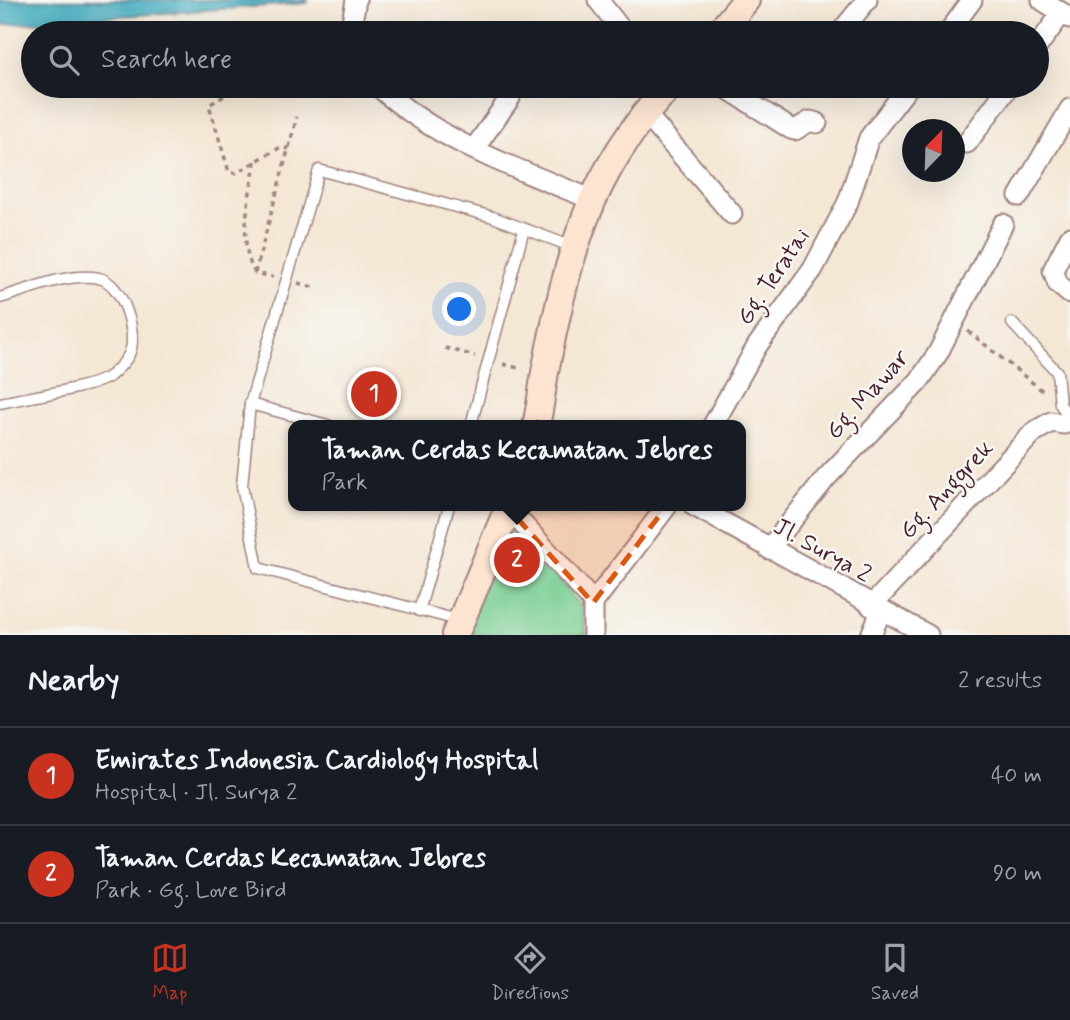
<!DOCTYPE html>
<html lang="en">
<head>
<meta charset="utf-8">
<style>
	body { margin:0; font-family:Mynerve,sans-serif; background:#242831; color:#f1f3f6 }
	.compass { position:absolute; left:902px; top:119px; width:63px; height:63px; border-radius:50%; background:#171b24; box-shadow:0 7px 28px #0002; rotate:23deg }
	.you { position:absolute; left:460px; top:310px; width:24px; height:24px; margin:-18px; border:5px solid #fff; border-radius:50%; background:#1a73e8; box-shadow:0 0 0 10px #1a73e833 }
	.badge { display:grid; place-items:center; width:46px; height:46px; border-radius:50%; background:#c8321e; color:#fff; font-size:23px; font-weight:700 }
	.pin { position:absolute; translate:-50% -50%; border:4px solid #fff; box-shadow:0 2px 7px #0006 }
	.popup { position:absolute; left:288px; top:420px; width:458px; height:91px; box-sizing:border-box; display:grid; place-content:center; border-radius:14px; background:#171b24; filter:drop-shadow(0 2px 5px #0005); font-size:23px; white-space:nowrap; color:#9ea1a6 }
	.popup b { font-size:26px; color:#f1f3f6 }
	.popup::after { content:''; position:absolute; left:50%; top:100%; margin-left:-14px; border:14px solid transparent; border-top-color:#171b24 }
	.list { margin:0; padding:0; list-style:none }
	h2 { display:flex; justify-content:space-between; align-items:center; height:91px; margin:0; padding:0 28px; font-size:30px }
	h2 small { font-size:23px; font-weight:400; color:#9ea1a6 }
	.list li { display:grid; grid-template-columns:46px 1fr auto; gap:21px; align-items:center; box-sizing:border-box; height:98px; padding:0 28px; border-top:2px solid #363941 }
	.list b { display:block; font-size:26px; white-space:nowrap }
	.list p { margin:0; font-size:23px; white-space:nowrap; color:#9ea1a6 }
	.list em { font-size:23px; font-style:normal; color:#9ea1a6 }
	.icon { flex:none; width:38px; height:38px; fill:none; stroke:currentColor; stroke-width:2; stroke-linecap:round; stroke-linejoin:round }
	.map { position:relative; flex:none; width:1070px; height:635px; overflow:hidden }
	.search { position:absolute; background:#171b24; box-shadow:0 7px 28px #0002; left:21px; right:21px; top:21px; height:77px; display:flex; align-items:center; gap:18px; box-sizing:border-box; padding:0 24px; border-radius:38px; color:#9ea1a6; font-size:26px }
	.sheet { height:287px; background:#171b24 }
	nav { display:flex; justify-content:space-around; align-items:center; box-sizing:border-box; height:98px; border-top:2px solid #363941; background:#171b24; font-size:19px; color:#9ea1a6 }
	nav a { display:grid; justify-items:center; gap:4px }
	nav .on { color:#c8321e }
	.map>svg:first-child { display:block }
	.green { fill:#77cd91; stroke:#60765e; stroke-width:2 }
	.water { fill:#3ea9bd; stroke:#446474; stroke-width:2 }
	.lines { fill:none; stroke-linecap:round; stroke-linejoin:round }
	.lane-casing { stroke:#9f8380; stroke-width:13 }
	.street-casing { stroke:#9f8380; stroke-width:23 }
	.secondary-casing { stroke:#9f8380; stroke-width:30 }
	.path { stroke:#9f8380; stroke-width:3.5; stroke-dasharray:5 5; stroke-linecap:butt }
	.lane { stroke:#fff; stroke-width:10 }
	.street { stroke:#fff; stroke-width:19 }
	.secondary { stroke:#fde4d1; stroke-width:26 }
	.marked { fill:#e0560e; fill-opacity:0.2; stroke:#e0560e; stroke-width:5; stroke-dasharray:14 9; stroke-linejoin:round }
	.labels { text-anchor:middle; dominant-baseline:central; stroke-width:5; stroke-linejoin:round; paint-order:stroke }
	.street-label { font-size:24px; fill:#4a1f2b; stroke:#f6f6f2 }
</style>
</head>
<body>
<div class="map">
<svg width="1070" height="635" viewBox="0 0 1070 635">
	<rect width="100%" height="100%" fill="#f6f6f2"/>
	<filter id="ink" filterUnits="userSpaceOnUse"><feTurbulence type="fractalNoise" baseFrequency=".0143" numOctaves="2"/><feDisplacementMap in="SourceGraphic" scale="14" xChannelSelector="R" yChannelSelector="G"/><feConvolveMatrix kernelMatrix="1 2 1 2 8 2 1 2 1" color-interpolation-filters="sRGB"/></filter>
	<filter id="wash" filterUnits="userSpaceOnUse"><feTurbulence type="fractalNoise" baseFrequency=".00686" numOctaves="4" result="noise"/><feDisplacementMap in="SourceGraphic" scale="28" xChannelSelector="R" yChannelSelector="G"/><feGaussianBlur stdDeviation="1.57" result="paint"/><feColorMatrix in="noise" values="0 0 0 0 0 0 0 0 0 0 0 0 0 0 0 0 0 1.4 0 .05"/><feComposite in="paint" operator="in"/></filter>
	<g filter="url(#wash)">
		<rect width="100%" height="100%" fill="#f4e7d4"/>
		<!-- green -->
		<polygon class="green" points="508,514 581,607 587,635 461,635"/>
		<!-- water -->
		<polygon class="water" points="0,0 308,0 307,3 0,25"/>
	</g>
	<g filter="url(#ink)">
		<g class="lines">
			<defs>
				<g id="lane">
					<path d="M0,298C31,289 67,272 99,278C122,283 138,331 130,352C127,361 117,370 110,376C91,389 25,397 0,403"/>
					<polyline points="1012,323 1057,372 1060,404 1069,417"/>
					<polyline points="250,404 328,425"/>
					<polyline points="471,425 524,229"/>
					<polyline points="419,611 449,506"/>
					<polyline points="458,620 258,568 242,486 250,404 319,170 493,217 573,247"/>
				</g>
				<g id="street">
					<polyline points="598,0 624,33"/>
					<polyline points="1042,0 1070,18"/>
					<polyline points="350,33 356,0"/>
					<polyline points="840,33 867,0"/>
					<polyline points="948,33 972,0"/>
					<polyline points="1037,47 1062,13"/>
					<path d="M378,86C437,141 517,169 591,199"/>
					<polyline points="723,86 791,129 795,130 810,121 817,123"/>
					<polyline points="645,113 732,214"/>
					<polyline points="967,143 1009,86"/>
					<polyline points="474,149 510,98"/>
					<polyline points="1019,196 1070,109"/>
					<polyline points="1070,237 1053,270 1058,284 1070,294"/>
					<polyline points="713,425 757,346 813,269 848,202 869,138 909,86"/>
					<polyline points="694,506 928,635"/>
					<polyline points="508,508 589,597 593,603 593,635"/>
					<polyline points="769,549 826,478 919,381 938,353 1003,224"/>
					<polyline points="593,603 667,506"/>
					<polyline points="871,606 1034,432 1051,422 1064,424"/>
					<polyline points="871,635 881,611"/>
				</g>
				<g id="secondary">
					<polyline points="719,33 746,0"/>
					<path d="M536,425C541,406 542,386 546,367C568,256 589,170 670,86"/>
					<polyline points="455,635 509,506"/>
				</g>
			</defs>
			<!-- lane casing -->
			<use href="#lane" class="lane-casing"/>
			<!-- street casing -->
			<use href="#street" class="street-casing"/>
			<!-- secondary casing -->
			<use href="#secondary" class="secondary-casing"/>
			<!-- path -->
			<g class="path">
				<polyline points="241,86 209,105 229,172 236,173 281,147 289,149"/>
				<path d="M255,161C251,195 236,242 255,273L273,277"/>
				<polyline points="255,273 297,117"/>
				<polyline points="298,283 313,287"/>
				<polyline points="968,331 1044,392"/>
				<polyline points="445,348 475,356"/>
				<polyline points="503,364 522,369"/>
			</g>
			<!-- lane -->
			<use href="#lane" class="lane"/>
			<!-- street -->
			<use href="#street" class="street"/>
			<!-- secondary -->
			<use href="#secondary" class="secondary"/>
		</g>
	</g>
	<!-- marked area -->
	<path class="marked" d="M537,422L675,495L593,603L508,508Z"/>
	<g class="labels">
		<!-- street labels -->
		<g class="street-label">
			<text transform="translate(774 277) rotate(-56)">Gg. Teratai</text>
			<text transform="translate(868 395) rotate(-48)">Gg. Mawar</text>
			<text transform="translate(947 490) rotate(-47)">Gg. Anggrek</text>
			<text transform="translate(822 551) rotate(29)">Jl. Surya 2</text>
		</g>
	</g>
</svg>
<svg class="compass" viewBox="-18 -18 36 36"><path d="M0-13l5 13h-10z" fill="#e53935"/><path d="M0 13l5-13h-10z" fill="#9ea1a6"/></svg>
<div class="you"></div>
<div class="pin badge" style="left:374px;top:394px">1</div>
<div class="pin badge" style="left:517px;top:560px">2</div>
<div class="popup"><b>Taman Cerdas Kecamatan Jebres</b>Park</div>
<div class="search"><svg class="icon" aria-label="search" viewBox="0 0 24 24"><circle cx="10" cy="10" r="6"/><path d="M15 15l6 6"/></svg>Search here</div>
</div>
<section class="sheet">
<h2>Nearby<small>2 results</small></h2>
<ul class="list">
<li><span class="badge">1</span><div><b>Emirates Indonesia Cardiology Hospital</b><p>Hospital · Jl. Surya 2</p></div><em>40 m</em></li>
<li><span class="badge">2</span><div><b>Taman Cerdas Kecamatan Jebres</b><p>Park · Gg. Love Bird</p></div><em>90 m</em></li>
</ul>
</section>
<nav>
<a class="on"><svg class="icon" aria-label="map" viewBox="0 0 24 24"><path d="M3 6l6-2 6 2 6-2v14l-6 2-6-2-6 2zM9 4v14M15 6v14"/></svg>Map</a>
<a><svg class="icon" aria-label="directions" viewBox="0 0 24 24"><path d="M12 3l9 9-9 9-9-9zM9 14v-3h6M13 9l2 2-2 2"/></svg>Directions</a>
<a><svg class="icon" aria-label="saved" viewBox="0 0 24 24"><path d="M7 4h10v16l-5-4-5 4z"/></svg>Saved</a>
</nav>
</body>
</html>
